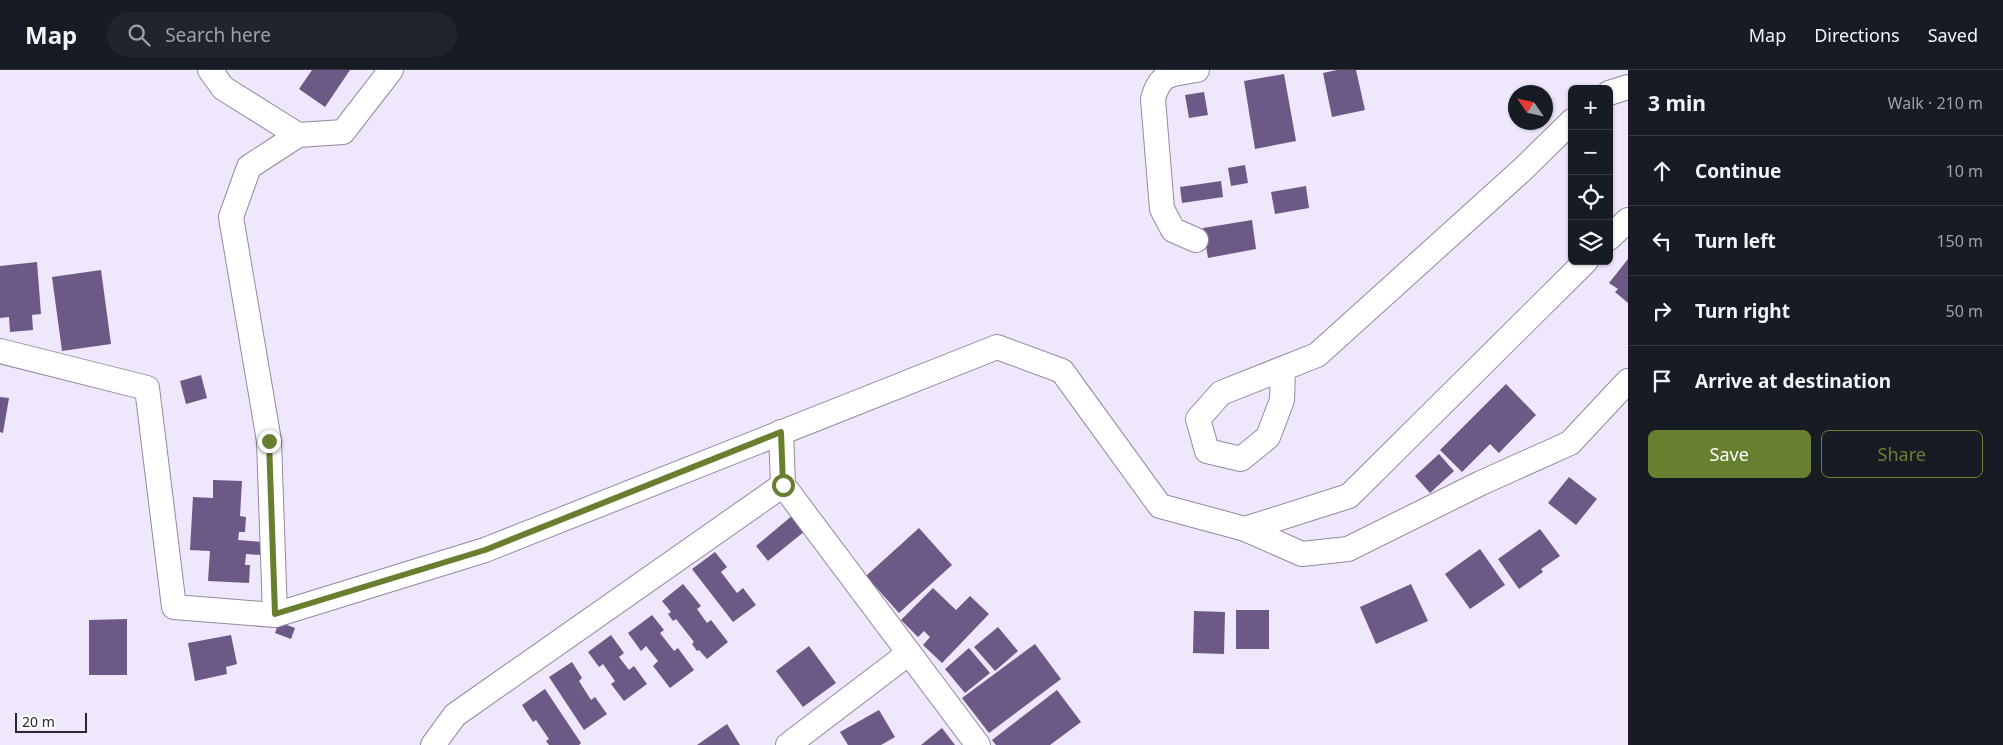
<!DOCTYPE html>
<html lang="en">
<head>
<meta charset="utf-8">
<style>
	body { margin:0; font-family:"Noto Sans",sans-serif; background:#20242c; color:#f1f3f6 }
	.controls { position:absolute; right:15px; top:15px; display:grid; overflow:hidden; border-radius:8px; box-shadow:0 1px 4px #0004 }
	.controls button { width:45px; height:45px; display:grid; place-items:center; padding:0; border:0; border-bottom:1px solid #363941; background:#171b24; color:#f1f3f6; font:25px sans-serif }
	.compass { position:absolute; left:1508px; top:15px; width:45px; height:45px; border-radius:50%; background:#171b24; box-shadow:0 1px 4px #0004; rotate:304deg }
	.scale { position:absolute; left:15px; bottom:12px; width:72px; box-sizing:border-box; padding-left:5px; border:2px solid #2b2731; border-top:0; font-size:14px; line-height:18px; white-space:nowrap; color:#2b2731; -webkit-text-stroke:4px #fff; paint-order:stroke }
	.stop { position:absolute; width:15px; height:15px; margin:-11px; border:4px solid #697f30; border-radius:50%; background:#fff }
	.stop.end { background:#697f30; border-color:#fff; box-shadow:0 1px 5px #0008 }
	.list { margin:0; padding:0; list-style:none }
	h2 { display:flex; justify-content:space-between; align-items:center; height:65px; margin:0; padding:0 20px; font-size:21px }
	h2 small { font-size:16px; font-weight:400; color:#9ea1a6 }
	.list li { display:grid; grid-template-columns:32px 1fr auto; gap:15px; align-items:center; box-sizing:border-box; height:70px; padding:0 20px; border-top:1px solid #363941 }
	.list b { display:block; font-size:19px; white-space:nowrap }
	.list em { font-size:16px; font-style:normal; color:#9ea1a6 }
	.actions { display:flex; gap:10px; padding:15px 20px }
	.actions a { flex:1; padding:11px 0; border:1px solid #697f30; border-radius:8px; text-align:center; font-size:18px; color:#697f30 }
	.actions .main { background:#697f30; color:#fff }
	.icon { flex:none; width:28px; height:28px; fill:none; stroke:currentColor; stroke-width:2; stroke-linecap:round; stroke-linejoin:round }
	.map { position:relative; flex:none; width:1628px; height:675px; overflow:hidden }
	header { display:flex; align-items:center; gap:30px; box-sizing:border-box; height:70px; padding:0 25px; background:#171b24; border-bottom:1px solid #363941 }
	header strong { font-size:24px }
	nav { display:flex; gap:28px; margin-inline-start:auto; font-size:18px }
	.search { width:350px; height:45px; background:#20242c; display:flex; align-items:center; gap:12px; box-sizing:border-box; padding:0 18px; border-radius:28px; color:#9ea1a6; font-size:19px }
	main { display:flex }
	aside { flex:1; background:#171b24 }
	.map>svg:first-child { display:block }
	.building { fill:#6c5986 }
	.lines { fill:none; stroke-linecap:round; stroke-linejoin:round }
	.minor-casing { stroke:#9389a2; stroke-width:26 }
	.minor { stroke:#fff; stroke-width:24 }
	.route { stroke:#697f30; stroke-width:6 }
</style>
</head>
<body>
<header>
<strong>Map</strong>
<div class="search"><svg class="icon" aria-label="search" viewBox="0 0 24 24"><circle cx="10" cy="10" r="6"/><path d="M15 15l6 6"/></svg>Search here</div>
<nav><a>Map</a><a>Directions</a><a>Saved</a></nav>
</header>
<main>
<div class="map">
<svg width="1628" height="675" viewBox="0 0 1628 675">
	<rect width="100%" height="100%" fill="#efe7fc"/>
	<!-- building -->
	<g class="building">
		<polygon points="312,0 350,0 325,37 299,19"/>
		<polygon points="1337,0 1356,0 1365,40 1332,47 1323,3"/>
		<polygon points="1284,4 1296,71 1255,79 1244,11"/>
		<polygon points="1204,22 1208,45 1189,48 1185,25"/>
		<polygon points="1245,95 1248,113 1231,116 1228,98"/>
		<polygon points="1221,111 1223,127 1182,133 1180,117"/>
		<polygon points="1306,116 1309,138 1275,144 1271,122"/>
		<polygon points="1252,150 1256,179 1208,188 1203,158"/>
		<polygon points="1628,189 1628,233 1615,222 1618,219 1609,213"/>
		<polygon points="37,192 41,244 32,245 33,260 10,262 9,247 0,248 0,196"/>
		<polygon points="101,200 111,274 62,281 52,207"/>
		<polygon points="201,305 207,328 186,334 180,311"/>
		<polygon points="1506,314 1536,345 1499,383 1490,374 1462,402 1440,380"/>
		<polygon points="0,327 9,328 3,363 0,362"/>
		<polygon points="1439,384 1454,401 1430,423 1415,406"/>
		<polygon points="1569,407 1597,429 1576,455 1548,433"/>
		<polygon points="213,410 242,411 240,446 246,447 245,462 239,462 238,470 262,472 261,485 246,484 245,495 250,495 249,513 208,511 210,481 190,480 193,427 213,428"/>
		<polygon points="793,445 805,461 768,491 756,476"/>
		<polygon points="919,458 952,495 899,543 866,506"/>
		<polygon points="1540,459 1560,486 1541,499 1543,502 1519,519 1498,489"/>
		<polygon points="1480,479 1505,515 1470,539 1445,504"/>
		<polygon points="715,482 727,497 721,502 737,523 743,518 756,535 733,552 692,499"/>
		<polygon points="683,514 701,536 697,539 707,553 711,550 728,572 707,589 699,580 697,581 692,574 694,572 676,549 673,551 668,544 671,542 662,531"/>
		<polygon points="1411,514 1428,551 1376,574 1360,537"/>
		<polygon points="933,518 956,540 970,526 989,544 942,593 923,575 930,567 924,561 918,567 901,550"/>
		<rect x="1236" y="540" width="33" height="39"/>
		<polygon points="1194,541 1225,542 1224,584 1193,583"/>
		<polygon points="652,545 664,560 660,563 674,581 678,578 694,600 670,618 653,596 658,591 646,576 641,581 628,563"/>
		<polygon points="127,549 127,605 89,605 89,550"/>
		<polygon points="279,552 295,558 291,569 275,563"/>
		<polygon points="998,557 1018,581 995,601 974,577"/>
		<polygon points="231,565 237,594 226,597 227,604 195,611 188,573"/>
		<polygon points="611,565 624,583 619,587 629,600 634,596 647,614 624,631 611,614 615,611 603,594 599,597 588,582"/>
		<polygon points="1035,574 1061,609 989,663 962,628"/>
		<polygon points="809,576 836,613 803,637 776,601"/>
		<polygon points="969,578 990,603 965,623 945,599"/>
		<polygon points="572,592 582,608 579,611 591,630 595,627 607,644 584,660 549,607"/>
		<polygon points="545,619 581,673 579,675 549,675 546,671 549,669 536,650 533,652 522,635"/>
		<polygon points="1057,620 1081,652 1050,675 996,675 992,670"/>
		<polygon points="879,640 895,667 881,675 848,675 840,662"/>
		<polygon points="727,654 740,675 697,675"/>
		<polygon points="942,658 955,675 921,675"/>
	</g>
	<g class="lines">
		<defs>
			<g id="minor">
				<polyline points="210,0 223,18 298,65"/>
				<polyline points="1609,23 1628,17"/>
				<polyline points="1609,168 1628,150"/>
				<path d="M1196,170L1173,160L1162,139L1153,29C1160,2 1172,4 1197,0"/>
				<polyline points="0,281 147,318 174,537 275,545 269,371 231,147 249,97 298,65 343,62 391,0"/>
				<polyline points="1283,299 1282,330 1268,367 1241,389 1207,381 1198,349 1221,323 1317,285 1522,100 1572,51"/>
				<polyline points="781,362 783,415 978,675"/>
				<polyline points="1245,459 1302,484 1348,479 1481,413 1570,373 1628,311"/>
				<polyline points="275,545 485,480 997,277 1062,301 1160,436 1245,459 1349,426 1586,191"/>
				<polyline points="433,675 455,645 783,415"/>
				<polyline points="788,675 909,583"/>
			</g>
		</defs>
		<!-- minor casing -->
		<use href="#minor" class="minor-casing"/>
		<!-- minor -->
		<use href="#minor" class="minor"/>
	</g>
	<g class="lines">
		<!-- route -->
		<polyline class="route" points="269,371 275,544 485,480 781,362 783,415"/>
	</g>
</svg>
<div class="controls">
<button>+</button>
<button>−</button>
<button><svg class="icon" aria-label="locate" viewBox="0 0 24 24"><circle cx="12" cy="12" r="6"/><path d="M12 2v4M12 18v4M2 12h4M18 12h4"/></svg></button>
<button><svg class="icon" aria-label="layers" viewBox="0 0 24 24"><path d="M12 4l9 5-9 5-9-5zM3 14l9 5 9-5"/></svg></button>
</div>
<svg class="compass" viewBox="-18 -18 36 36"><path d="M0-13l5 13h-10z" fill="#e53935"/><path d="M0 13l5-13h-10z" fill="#9ea1a6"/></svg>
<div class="scale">20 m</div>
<div class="stop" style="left:783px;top:415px"></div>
<div class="stop end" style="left:269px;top:371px"></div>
</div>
<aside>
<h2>3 min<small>Walk · 210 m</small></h2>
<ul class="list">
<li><svg class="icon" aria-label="ahead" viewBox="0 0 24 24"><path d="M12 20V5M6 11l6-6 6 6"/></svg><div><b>Continue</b></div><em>10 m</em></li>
<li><svg class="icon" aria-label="left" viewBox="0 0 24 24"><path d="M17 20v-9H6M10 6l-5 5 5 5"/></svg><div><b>Turn left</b></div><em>150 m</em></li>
<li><svg class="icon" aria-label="right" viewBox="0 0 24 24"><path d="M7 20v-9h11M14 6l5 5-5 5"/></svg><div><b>Turn right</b></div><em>50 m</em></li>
<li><svg class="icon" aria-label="arrive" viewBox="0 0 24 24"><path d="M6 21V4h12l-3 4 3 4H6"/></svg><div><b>Arrive at destination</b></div></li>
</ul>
<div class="actions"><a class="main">Save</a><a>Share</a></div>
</aside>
</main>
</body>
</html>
